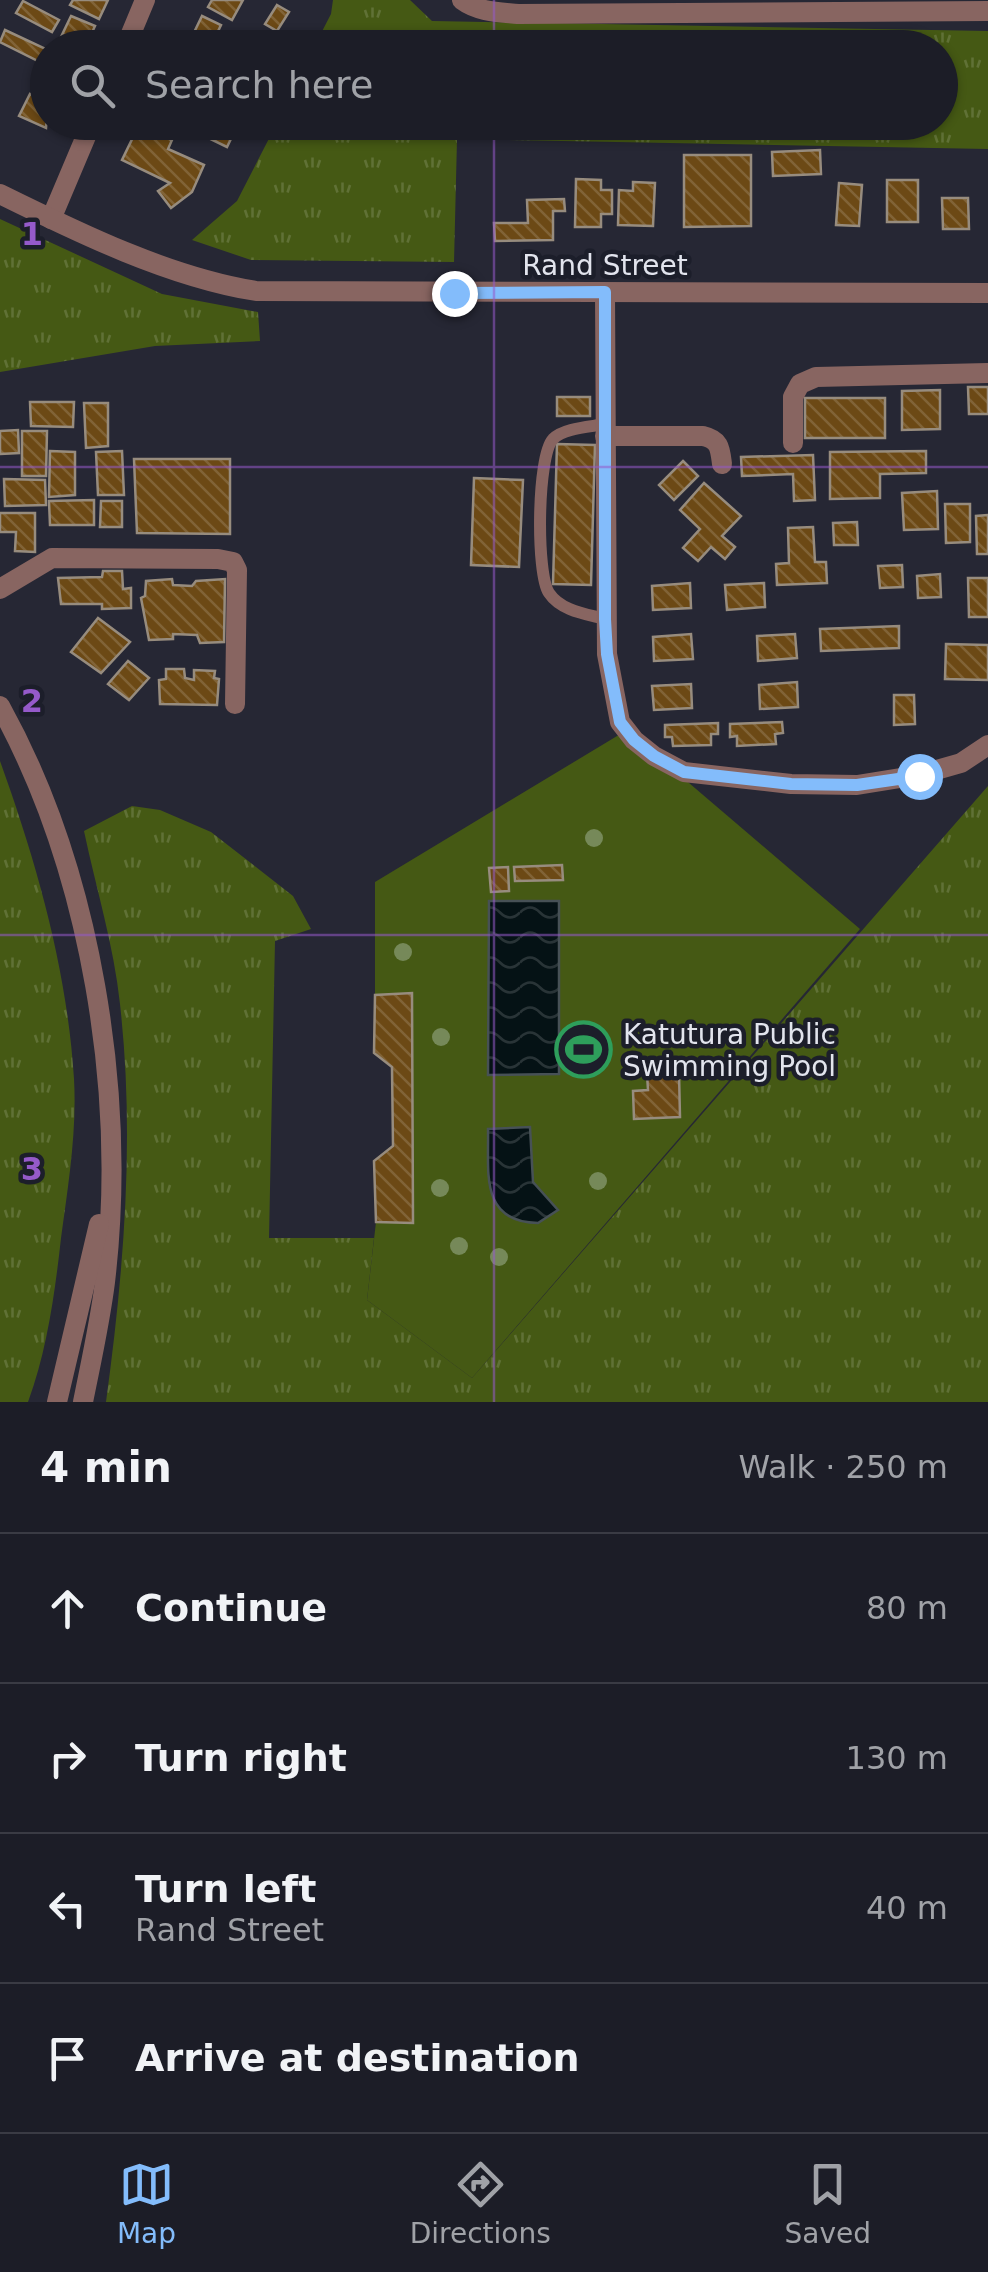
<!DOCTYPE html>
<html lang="en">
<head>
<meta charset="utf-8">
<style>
	body { margin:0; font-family:"DejaVu Sans",sans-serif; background:#292a33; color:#f1f3f6 }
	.stop { position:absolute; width:30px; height:30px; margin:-22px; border:8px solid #83bcfb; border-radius:50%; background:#fff }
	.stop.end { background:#83bcfb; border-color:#fff; box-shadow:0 2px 10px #0008 }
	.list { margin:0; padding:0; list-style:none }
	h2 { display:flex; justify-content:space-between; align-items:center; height:130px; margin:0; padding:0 40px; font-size:42px }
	h2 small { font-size:32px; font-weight:400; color:#a0a2a7 }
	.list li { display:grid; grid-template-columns:65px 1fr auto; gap:30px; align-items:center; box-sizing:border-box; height:150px; padding:0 40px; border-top:2px solid #3a3b44 }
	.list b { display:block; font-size:38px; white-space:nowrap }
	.list p { margin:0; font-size:32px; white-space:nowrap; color:#a0a2a7 }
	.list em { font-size:32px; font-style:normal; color:#a0a2a7 }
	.icon { flex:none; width:55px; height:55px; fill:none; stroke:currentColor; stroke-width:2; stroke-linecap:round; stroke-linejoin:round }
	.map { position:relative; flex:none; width:988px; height:1402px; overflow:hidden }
	.search { position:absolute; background:#1c1d27; box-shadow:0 2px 8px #0004; left:30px; right:30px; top:30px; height:110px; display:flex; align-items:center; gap:25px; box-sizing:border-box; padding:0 35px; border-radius:55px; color:#a0a2a7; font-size:38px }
	.sheet { height:730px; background:#1c1d27 }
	nav { display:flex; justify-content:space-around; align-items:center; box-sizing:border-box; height:140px; border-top:2px solid #3a3b44; background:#1c1d27; font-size:28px; color:#a0a2a7 }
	nav a { display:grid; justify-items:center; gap:5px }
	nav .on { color:#83bcfb }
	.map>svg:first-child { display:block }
	.grass { fill:url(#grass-tufts) }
	.park { fill:#455914 }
	.water { fill:url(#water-waves); stroke:#475156; stroke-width:2.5 }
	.building { fill:url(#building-back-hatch); stroke:#978c7e; stroke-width:2.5 }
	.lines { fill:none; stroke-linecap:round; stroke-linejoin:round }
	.service { stroke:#886561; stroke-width:12 }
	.minor { stroke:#886561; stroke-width:20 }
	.tertiary { stroke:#886561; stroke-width:20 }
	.tree { fill:#768959 }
	.route { stroke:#83bcfb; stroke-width:12 }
	.grid { fill:none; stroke:#955aca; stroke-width:2.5; stroke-opacity:0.55 }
	.labels { text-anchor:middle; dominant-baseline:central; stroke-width:9; stroke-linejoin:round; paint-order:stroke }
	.street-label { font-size:28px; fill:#e2e4ed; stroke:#1c1e2a }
	.poi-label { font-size:28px; fill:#e2e4ed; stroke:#1c1e2a; text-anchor:start }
	.grid-label { font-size:32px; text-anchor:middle; font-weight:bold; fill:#955aca; stroke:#1c1e2a; stroke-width:9; stroke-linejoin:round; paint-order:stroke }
</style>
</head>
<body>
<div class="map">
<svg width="988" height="1402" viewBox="0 0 988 1402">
	<defs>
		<pattern id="grass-tufts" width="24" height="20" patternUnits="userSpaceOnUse" patternTransform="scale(2.5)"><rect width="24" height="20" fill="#455914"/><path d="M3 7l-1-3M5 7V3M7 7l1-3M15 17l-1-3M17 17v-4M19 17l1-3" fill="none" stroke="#607136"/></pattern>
		<pattern id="water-waves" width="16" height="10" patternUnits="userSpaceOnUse" patternTransform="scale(2.5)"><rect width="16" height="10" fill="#051215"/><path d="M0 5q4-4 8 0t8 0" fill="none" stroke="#293437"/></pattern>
		<pattern id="building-back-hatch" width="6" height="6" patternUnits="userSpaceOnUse" patternTransform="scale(2.5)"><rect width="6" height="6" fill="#6c4915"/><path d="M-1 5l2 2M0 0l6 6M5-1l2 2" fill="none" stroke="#816337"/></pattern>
	</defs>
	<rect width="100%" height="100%" fill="#262734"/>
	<!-- grass -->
	<g class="grass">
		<polygon points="333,0 410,0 432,21 988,31 988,149 457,139 454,262 251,260 192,240 237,201 277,123 940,122 940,48 314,47 331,14"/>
		<polygon points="0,219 162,294 258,312 260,341 155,346 0,372"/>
		<path d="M0,761C37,864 67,969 74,1079C77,1132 68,1186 61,1238C55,1292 47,1351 28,1402H0Z"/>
		<path d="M988,786V1402H106C124,1270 135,1137 120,1004C114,946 96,888 84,831L132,806L160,810L211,832L293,896L311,929L275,941L269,1238H374L367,1300L472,1378Z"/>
	</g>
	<!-- park -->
	<polygon class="park" points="627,730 860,929 472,1378 367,1300 376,1222 413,1223 412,994 375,995 375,882"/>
	<!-- water -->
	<g class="water">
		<polygon points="489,901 559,901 559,1074 488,1075"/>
		<path d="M530,1127L533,1182L558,1210L538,1223C479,1222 489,1172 488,1129Z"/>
	</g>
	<!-- building -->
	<g class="building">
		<polygon points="73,0 108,0 99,19 70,5"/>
		<polygon points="212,0 243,0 232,20 208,7"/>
		<polygon points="23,1 59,20 52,32 16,13"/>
		<polygon points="277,5 289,12 277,31 265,24"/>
		<polygon points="71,16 95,26 85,48 61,37"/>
		<polygon points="202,16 221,25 210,48 187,47"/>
		<polygon points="5,30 48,50 42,63 0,42"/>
		<polygon points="255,37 272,46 272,48 249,48"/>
		<polygon points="48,53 48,82 36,77"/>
		<polygon points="30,94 48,102 46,128 19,116"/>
		<polygon points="208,122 239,122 227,147 202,135"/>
		<polygon points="139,125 172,140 168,149 204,165 192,192 171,208 158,191 170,183 122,160"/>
		<polygon points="820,150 821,174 773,176 772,152"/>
		<polygon points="684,155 751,155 751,226 684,227"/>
		<polygon points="576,179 601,180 601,190 612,190 612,214 601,214 601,227 575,227"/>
		<rect x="887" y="180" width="31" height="42"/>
		<polygon points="633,182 655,183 653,226 618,225 619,190 633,191"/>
		<polygon points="839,183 862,185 859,226 836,225"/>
		<polygon points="942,198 968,198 969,229 943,229"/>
		<polygon points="564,199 565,211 553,211 553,240 495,241 494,223 528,223 527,200"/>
		<polygon points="968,387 988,387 988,414 969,414"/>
		<polygon points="940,390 940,429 902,430 902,391"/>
		<rect x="557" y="397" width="33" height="19"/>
		<rect x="805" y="398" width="80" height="40"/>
		<polygon points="30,402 74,402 73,427 31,426"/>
		<polygon points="84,403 108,403 108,446 86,448"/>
		<polygon points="18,430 19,453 0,454 0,431"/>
		<polygon points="22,431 47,431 46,476 22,476"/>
		<polygon points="557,444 595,445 591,585 553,584"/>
		<polygon points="50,451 75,452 75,495 49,497"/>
		<polygon points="122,451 124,495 98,495 96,452"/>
		<polygon points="926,451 926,473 880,474 880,498 830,499 830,452"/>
		<polygon points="813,455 815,500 794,501 793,474 742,476 741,457"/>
		<polygon points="134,459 230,459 230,534 137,533"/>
		<polygon points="683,461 698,476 674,500 659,485"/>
		<polygon points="474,478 523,480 519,567 471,565"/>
		<polygon points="4,479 45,480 46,505 5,506"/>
		<polygon points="704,483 741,516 722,536 735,547 725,559 711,547 698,561 683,548 700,529 680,510"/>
		<polygon points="937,491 938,529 904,530 902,493"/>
		<polygon points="94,500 94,525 50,525 49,501"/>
		<polygon points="101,501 122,501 122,527 100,527"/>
		<polygon points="945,504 970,504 970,542 946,543"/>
		<polygon points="0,513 35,513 35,552 15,551 16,532 0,532"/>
		<polygon points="988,515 988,554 977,554 976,516"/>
		<polygon points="857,522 858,545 834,545 833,523"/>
		<polygon points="813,527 815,562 826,562 827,583 777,585 776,564 789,563 788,528"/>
		<polygon points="902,565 903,587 880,588 878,566"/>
		<polygon points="103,571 122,571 123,589 131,588 131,608 102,609 102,604 61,604 58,578 102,577"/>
		<polygon points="940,574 941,597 918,598 917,576"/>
		<polygon points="968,578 988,578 988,617 969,617"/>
		<polygon points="172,579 173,585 192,586 196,581 225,579 224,642 200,643 197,635 173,634 173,639 149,640 141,598 145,596 146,581"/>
		<polygon points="690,583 691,608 653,610 652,586"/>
		<polygon points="764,583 765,607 727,610 725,585"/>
		<polygon points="98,618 130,642 101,673 71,652"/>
		<polygon points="899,626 899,648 821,651 820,629"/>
		<polygon points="691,634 693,659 654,661 653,637"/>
		<polygon points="795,634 797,658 758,661 757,636"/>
		<polygon points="946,644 988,645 988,680 945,679"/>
		<polygon points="128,661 149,678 129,700 108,684"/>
		<polygon points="166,669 184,669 185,678 194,680 194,670 215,671 214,678 219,679 217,705 160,704 159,680 166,679"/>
		<polygon points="797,682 798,707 760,709 759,685"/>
		<polygon points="691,684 692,708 654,710 652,686"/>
		<polygon points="894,695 914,695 915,724 894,725"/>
		<polygon points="782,722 783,733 775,734 776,744 737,746 737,736 730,737 730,724"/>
		<polygon points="718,723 718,734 711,734 711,745 673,746 672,737 665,737 665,725"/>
		<polygon points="562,865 563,880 515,881 514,867"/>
		<polygon points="508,867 509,891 491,892 489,868"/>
		<polygon points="412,993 413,1223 376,1222 374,1161 393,1146 392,1067 374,1053 375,995"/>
		<polygon points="679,1073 680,1117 634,1119 633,1091 648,1090 647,1074"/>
	</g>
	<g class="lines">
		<!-- service -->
		<path class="service" d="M605,619C586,614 561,611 549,593C536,574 537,456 553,439C564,428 590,427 605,424"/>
		<!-- minor -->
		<g class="minor">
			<path d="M462,0C478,12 499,12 518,14L988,11"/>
			<polyline points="125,48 145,0"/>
			<polyline points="51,219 92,122"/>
			<polyline points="605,292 607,654 620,722 634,740 654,756 684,772 791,784 857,785 919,775 961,763 988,745"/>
			<path d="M605,436H703C720,440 720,448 722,464"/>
			<polyline points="793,443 793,397 800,384 816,377 988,373"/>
			<polyline points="0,589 52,558 218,559 233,562 237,570 235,704"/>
		</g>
		<!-- tertiary -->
		<g class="tertiary">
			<path d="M0,194C79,233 169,277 256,291L988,293"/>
			<path d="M0,706C92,872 127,1095 105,1282C100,1322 91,1362 83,1402"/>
			<polyline points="57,1402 99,1224"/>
		</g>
	</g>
	<!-- trees -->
	<g class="tree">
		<circle cx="594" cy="838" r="9"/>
		<circle cx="403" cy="952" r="9"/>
		<circle cx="441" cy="1037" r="9"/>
		<circle cx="598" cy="1181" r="9"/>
		<circle cx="440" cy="1188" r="9"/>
		<circle cx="459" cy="1246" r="9"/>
		<circle cx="499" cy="1257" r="9"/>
	</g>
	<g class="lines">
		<!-- route -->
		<polyline class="route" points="454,293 605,292 605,619 607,654 620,722 634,740 654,756 684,772 791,784 857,785 919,776"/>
	</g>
	<!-- grid -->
	<path class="grid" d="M494,0V48M494,122V1402M0,467H988M0,935H988"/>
	<!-- icons -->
	<defs>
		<symbol id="stadium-ring" viewBox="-11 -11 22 22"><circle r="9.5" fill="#1c1e2a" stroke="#2e9e5b" stroke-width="1.5"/><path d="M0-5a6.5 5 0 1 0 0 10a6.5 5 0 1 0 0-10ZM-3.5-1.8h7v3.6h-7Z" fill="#2e9e5b"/></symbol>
	</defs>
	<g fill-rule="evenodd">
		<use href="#stadium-ring" x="552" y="1018" width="63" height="63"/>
	</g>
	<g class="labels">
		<!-- street labels -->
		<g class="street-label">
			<text x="605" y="265">Rand Street</text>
		</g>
		<!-- poi labels -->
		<g class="poi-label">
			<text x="623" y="1034">Katutura Public<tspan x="623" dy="32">Swimming Pool</tspan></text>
		</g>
	</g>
	<g class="grid-label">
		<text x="32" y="245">1</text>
		<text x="32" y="712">2</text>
		<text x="32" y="1180">3</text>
	</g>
</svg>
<div class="stop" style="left:919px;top:776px"></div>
<div class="stop end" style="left:454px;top:293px"></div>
<div class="search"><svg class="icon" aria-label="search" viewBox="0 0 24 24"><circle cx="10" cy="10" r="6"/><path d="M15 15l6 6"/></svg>Search here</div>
</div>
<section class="sheet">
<h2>4 min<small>Walk · 250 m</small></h2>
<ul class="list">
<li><svg class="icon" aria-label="ahead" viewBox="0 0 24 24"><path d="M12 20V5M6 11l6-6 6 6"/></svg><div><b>Continue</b></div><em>80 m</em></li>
<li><svg class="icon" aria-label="right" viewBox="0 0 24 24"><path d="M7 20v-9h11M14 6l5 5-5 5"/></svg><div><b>Turn right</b></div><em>130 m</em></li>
<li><svg class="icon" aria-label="left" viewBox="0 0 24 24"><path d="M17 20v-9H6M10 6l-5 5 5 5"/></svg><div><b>Turn left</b><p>Rand Street</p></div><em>40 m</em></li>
<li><svg class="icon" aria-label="arrive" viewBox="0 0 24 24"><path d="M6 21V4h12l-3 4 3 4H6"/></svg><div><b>Arrive at destination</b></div></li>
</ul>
</section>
<nav>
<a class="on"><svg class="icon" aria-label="map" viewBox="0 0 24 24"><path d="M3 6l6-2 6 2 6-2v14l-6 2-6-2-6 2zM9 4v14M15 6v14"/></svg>Map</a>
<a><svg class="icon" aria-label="directions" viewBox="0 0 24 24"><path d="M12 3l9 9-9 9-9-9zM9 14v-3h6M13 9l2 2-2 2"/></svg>Directions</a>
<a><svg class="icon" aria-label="saved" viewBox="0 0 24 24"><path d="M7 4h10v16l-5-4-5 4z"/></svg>Saved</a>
</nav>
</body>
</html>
